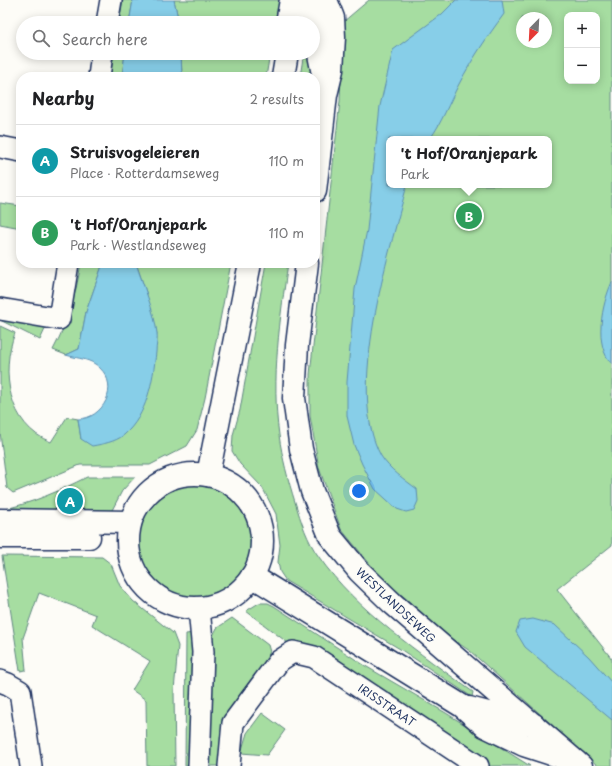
<!DOCTYPE html>
<html lang="en">
<head>
<meta charset="utf-8">
<style>
	body { margin:0; font-family:"Playpen Sans",sans-serif; background:#f6f6f6; color:#202124 }
	.controls { position:absolute; right:12px; top:12px; display:grid; overflow:hidden; border-radius:8px; box-shadow:0 2px 10px #0003 }
	.controls button { width:36px; height:36px; display:grid; place-items:center; padding:0; border:0; border-bottom:1px solid #e0e0e0; background:#fff; color:#202124; font:20px sans-serif }
	.compass { position:absolute; left:516px; top:12px; width:36px; height:36px; border-radius:50%; background:#fff; box-shadow:0 2px 10px #0003; rotate:204deg }
	.you { position:absolute; left:359px; top:491px; width:14px; height:14px; margin:-10px; border:3px solid #fff; border-radius:50%; background:#1a73e8; box-shadow:0 0 0 6px #1a73e833 }
	.badge { display:grid; place-items:center; width:26px; height:26px; border-radius:50%; background:#d93025; color:#fff; font-size:13px; font-weight:700 }
	.pin { position:absolute; translate:-50% -50%; border:2px solid #fff; box-shadow:0 1px 4px #0006 }
	.popup { position:absolute; left:386px; top:136px; width:166px; height:52px; box-sizing:border-box; display:grid; place-content:center; border-radius:8px; background:#fff; filter:drop-shadow(0 1px 3px #0005); font-size:13px; white-space:nowrap; color:#757577 }
	.popup b { font-size:15px; color:#202124 }
	.popup::after { content:''; position:absolute; left:50%; top:100%; margin-left:-8px; border:8px solid transparent; border-top-color:#fff }
	.list { margin:0; padding:0; list-style:none }
	h2 { display:flex; justify-content:space-between; align-items:center; height:52px; margin:0; padding:0 16px; font-size:17px }
	h2 small { font-size:13px; font-weight:400; color:#757577 }
	.list li { display:grid; grid-template-columns:26px 1fr auto; gap:12px; align-items:center; box-sizing:border-box; height:72px; padding:0 16px; border-top:1px solid #e0e0e0 }
	.list b { display:block; font-size:15px; white-space:nowrap }
	.list p { margin:0; font-size:13px; white-space:nowrap; color:#757577 }
	.list em { font-size:13px; font-style:normal; color:#757577 }
	.icon { flex:none; width:22px; height:22px; fill:none; stroke:currentColor; stroke-width:2; stroke-linecap:round; stroke-linejoin:round }
	.map { position:relative; flex:none; width:612px; height:766px; overflow:hidden }
	.search { position:absolute; background:#fff; box-shadow:0 2px 10px #0003; left:16px; top:16px; width:304px; height:44px; display:flex; align-items:center; gap:10px; box-sizing:border-box; padding:0 14px; border-radius:22px; color:#757577; font-size:15px }
	.panel { position:absolute; background:#fff; box-shadow:0 2px 10px #0003; left:16px; top:72px; width:304px; height:196px; border-radius:16px }
	.map>svg:first-child { display:block }
	.green { fill:#a6dda1; stroke:#608680; fill-rule:evenodd }
	.water { fill:#87cee8; stroke:#5c8eb1 }
	.lines { fill:none; stroke-linecap:round; stroke-linejoin:round }
	.minor-casing { stroke:#1b2f5e; stroke-width:24 }
	.tertiary-casing { stroke:#1b2f5e; stroke-width:25 }
	.secondary-casing { stroke:#1b2f5e; stroke-width:25 }
	.minor { stroke:#fdfcf7; stroke-width:21 }
	.tertiary { stroke:#fdfcf7; stroke-width:22 }
	.secondary { stroke:#fdfcf7; stroke-width:22 }
	.labels { text-anchor:middle; dominant-baseline:central; stroke-width:3; stroke-linejoin:round; paint-order:stroke }
	.street-label { font-size:11px; fill:#1b2f5e; stroke:#fdfcf7 }
</style>
</head>
<body>
<div class="map">
<svg width="612" height="766" viewBox="0 0 612 766">
	<rect width="100%" height="100%" fill="#fdfcf7"/>
	<filter id="ink" filterUnits="userSpaceOnUse"><feTurbulence type="fractalNoise" baseFrequency=".025" numOctaves="2"/><feDisplacementMap in="SourceGraphic" scale="8" xChannelSelector="R" yChannelSelector="G"/><feConvolveMatrix kernelMatrix="1 2 1 2 8 2 1 2 1" color-interpolation-filters="sRGB"/></filter>
	<g filter="url(#ink)">
		<!-- green -->
		<g class="green">
			<polygon points="123,0 133,0 129,23 119,23"/>
			<polygon points="174,0 280,0 276,23 179,23"/>
			<path d="M369,0H612V545L557,589L612,659V766H598L470,651L452,639L379,575L341,529L319,468L310,416V374L340,101L343,22ZM567,15H597V81H567ZM522,18H546V42H522ZM389,139H549V185H389Z"/>
			<polygon points="114,53 125,53 122,77 110,77"/>
			<polygon points="181,53 270,53 266,77 182,77"/>
			<polygon points="303,58 309,58 312,66 312,77 300,77"/>
			<polygon points="0,203 21,206 21,228 0,224"/>
			<path d="M81,263H103L86,312L79,349L66,355L53,350C68,322 76,294 81,263Z"/>
			<path d="M136,263H231L205,398L197,430L187,446L150,465H80L13,493L7,488L0,433V326L15,333C0,371 8,426 51,442L67,417L78,419L81,439L157,334L147,295Z"/>
			<path d="M266,263H288C280,318 271,379 279,435C282,457 288,480 295,502C301,521 307,541 319,557C356,610 421,654 473,692L472,697L400,649L286,581L280,572L278,562L280,545L276,514L262,487L240,464L232,451L233,435L240,410Z"/>
			<polygon points="0,317 46,327 40,340 0,320"/>
			<path d="M87,477H135L122,491L109,516L0,510C31,504 59,491 87,477Z"/>
			<circle cx="196" cy="540" r="59"/>
			<polygon points="2,556 102,557 111,564 120,586 133,601 173,633 178,646 174,691 175,766 147,766 146,700 132,690 150,661 92,625 96,615 39,593 23,638 26,670 20,671"/>
			<polygon points="259,603 268,603 274,606 367,667 446,713 530,766 486,766 288,643 246,611"/>
			<polygon points="232,618 268,645 270,652 267,657 271,660 249,682 232,709 221,766 207,766 210,641 217,628"/>
			<polygon points="194,633 190,766 185,766 186,634"/>
			<polygon points="262,713 285,730 267,755 241,753 247,733"/>
		</g>
		<!-- water -->
		<g class="water">
			<polygon points="133,0 174,0 179,23 129,23"/>
			<path d="M456,0H502L504,14C487,37 472,59 459,84C449,103 442,122 430,139H389V185H407C389,254 345,391 381,456C389,469 405,480 417,489L418,501L414,510L406,512L397,509L375,489L362,464L354,445L347,416V382L355,289L367,230L380,106L393,50L442,14Z"/>
			<polygon points="125,53 181,53 182,77 122,77"/>
			<path d="M103,263H136C143,286 154,309 157,333C158,339 156,346 156,352C153,381 147,415 124,435C115,442 103,444 92,446L81,439L78,419C103,419 120,387 100,368C90,358 78,359 66,355L79,349L86,312Z"/>
			<path d="M612,282V364C593,345 602,304 612,282Z"/>
			<polygon points="533,619 555,625 589,657 612,683 612,720 525,647 516,632 520,621"/>
		</g>
		<g class="lines">
			<defs>
				<g id="minor">
					<polyline points="107,23 111,0"/>
					<polyline points="99,77 102,53"/>
					<polyline points="0,147 21,151"/>
					<polyline points="0,309 59,319 68,263"/>
					<polyline points="0,681 8,684 20,691 31,766"/>
					<polyline points="199,766 203,652 199,608"/>
					<polyline points="229,766 233,723 279,661 293,652 314,657 478,766"/>
				</g>
				<g id="tertiary">
					<polyline points="287,23 291,0"/>
					<polyline points="283,77 287,53"/>
					<circle cx="195" cy="541" r="67"/>
					<polyline points="208,475 250,263"/>
					<polyline points="0,520 130,522"/>
					<polyline points="0,537 89,537"/>
					<polyline points="252,576 462,706 485,726 524,745 576,762"/>
					<polyline points="469,708 534,725"/>
				</g>
				<g id="secondary">
					<polyline points="304,0 312,23"/>
					<polyline points="313,25 323,74"/>
					<polyline points="315,191 326,95 332,70 334,37 333,18 326,0"/>
					<polyline points="307,263 297,345 294,398 301,449 312,491 330,536 359,571 392,603 581,766"/>
				</g>
			</defs>
			<!-- minor casing -->
			<use href="#minor" class="minor-casing"/>
			<!-- tertiary casing -->
			<use href="#tertiary" class="tertiary-casing"/>
			<!-- secondary casing -->
			<use href="#secondary" class="secondary-casing"/>
			<!-- minor -->
			<use href="#minor" class="minor"/>
			<!-- tertiary -->
			<use href="#tertiary" class="tertiary"/>
			<!-- secondary -->
			<use href="#secondary" class="secondary"/>
		</g>
	</g>
	<g class="labels">
		<!-- street labels -->
		<g class="street-label">
			<text transform="translate(396 605) rotate(43)">WESTLANDSEWEG</text>
			<text transform="translate(387 705) rotate(34)">IRISSTRAAT</text>
		</g>
	</g>
</svg>
<div class="controls">
<button>+</button>
<button>−</button>
</div>
<svg class="compass" viewBox="-18 -18 36 36"><path d="M0-13l5 13h-10z" fill="#e53935"/><path d="M0 13l5-13h-10z" fill="#757577"/></svg>
<div class="you"></div>
<div class="pin badge" style="left:70px;top:501px;background:#0f9aa8">A</div>
<div class="pin badge" style="left:469px;top:216px;background:#2e9e5b">B</div>
<div class="popup"><b>'t Hof/Oranjepark</b>Park</div>
<div class="search"><svg class="icon" aria-label="search" viewBox="0 0 24 24"><circle cx="10" cy="10" r="6"/><path d="M15 15l6 6"/></svg>Search here</div>
<section class="panel">
<h2>Nearby<small>2 results</small></h2>
<ul class="list">
<li><span class="badge" style="background:#0f9aa8">A</span><div><b>Struisvogeleieren</b><p>Place · Rotterdamseweg</p></div><em>110 m</em></li>
<li><span class="badge" style="background:#2e9e5b">B</span><div><b>'t Hof/Oranjepark</b><p>Park · Westlandseweg</p></div><em>110 m</em></li>
</ul>
</section>
</div>
</body>
</html>
